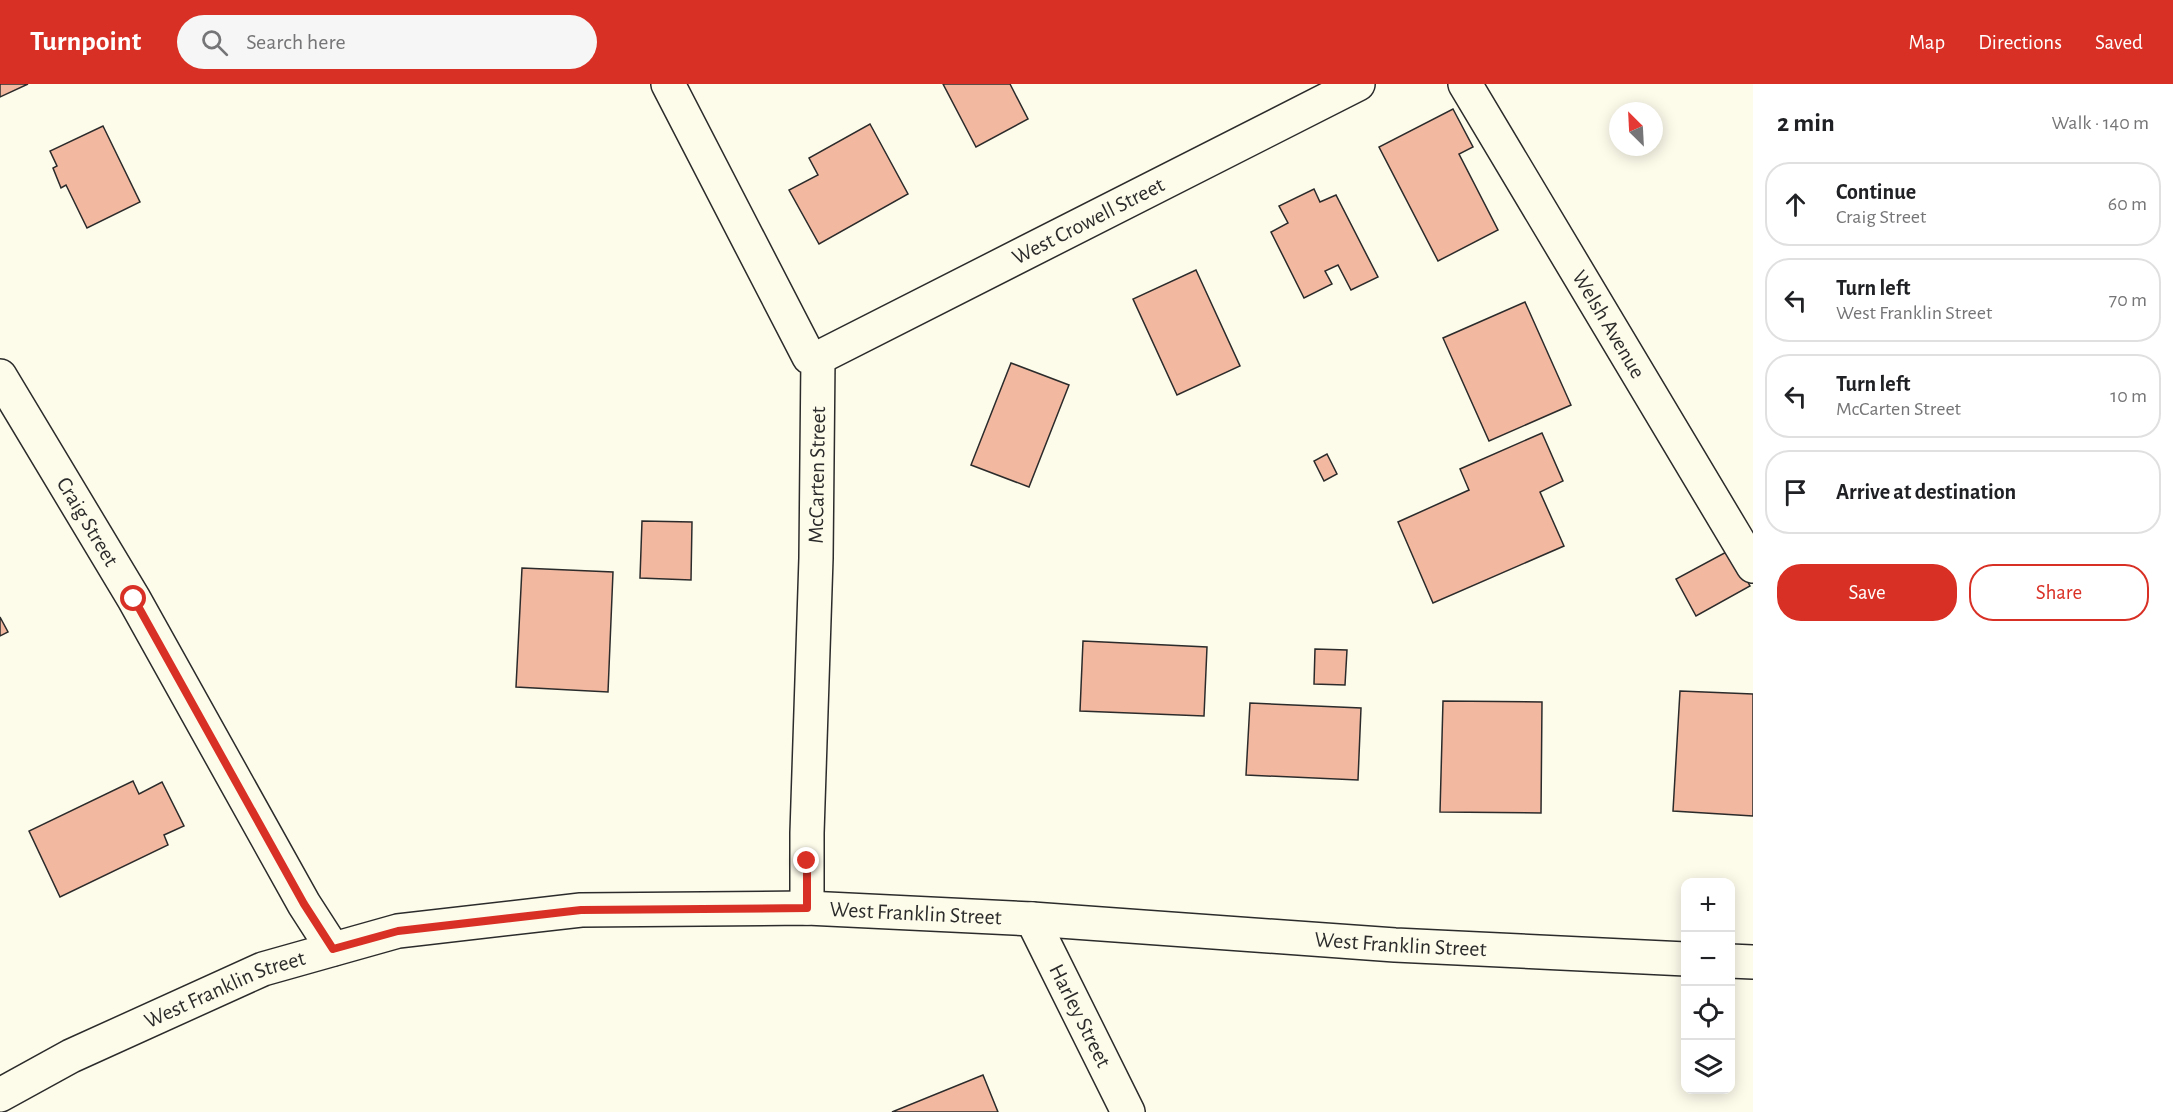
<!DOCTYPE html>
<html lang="en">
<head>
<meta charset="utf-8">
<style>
	body { margin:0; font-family:"Alegreya Sans",sans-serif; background:#f6f6f6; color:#202124 }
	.controls { position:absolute; right:18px; bottom:18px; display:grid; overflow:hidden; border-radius:12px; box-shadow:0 3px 15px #0003 }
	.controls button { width:54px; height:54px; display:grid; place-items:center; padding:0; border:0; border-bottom:2px solid #e0e0e0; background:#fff; color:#202124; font:30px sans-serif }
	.compass { position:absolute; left:1609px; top:18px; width:54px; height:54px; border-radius:50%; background:#fff; box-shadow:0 3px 15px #0003; rotate:336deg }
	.stop { position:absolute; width:18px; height:18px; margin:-14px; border:4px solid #d93025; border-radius:50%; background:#fff }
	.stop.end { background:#d93025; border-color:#fff; box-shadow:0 2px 6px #0008 }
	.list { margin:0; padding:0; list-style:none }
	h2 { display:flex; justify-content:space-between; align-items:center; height:78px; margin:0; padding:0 24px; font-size:26px }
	h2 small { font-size:20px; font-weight:400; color:#757577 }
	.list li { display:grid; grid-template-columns:39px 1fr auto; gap:18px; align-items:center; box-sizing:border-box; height:84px; margin:0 12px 12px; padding:0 12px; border:2px solid #e0e0e0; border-radius:24px }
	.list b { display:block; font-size:22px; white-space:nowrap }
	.list p { margin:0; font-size:20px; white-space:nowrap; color:#757577 }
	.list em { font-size:20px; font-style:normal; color:#757577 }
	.actions { display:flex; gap:12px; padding:18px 24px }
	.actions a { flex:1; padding:14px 0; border:2px solid #d93025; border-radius:24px; text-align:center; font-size:21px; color:#d93025 }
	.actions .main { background:#d93025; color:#fff }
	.icon { flex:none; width:33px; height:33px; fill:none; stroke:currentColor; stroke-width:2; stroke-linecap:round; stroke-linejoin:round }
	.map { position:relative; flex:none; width:1753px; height:1028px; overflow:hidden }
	header { display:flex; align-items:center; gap:36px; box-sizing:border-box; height:84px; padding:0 30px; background:#d93025; color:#fff }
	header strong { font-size:28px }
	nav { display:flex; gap:33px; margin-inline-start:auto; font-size:21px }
	.search { width:420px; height:54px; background:#f6f6f6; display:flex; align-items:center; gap:15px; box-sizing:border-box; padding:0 21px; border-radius:33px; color:#757577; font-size:22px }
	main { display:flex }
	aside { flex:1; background:#fff }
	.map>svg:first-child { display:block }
	.building { fill:#f2b8a0; stroke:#2b2b2b; stroke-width:1.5 }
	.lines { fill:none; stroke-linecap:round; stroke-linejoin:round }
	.street-casing { stroke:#2b2b2b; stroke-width:36 }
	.secondary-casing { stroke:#2b2b2b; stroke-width:36 }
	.street { stroke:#fdfbea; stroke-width:33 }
	.secondary { stroke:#fdfbea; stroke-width:33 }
	.route { stroke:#d93025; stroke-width:8 }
	.labels { text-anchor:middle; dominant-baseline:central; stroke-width:4.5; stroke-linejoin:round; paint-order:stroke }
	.street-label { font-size:22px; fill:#2b2b2b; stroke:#fdfbea }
</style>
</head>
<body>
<header>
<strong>Turnpoint</strong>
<div class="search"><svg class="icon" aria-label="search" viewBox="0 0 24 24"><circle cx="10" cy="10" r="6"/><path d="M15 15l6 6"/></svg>Search here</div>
<nav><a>Map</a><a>Directions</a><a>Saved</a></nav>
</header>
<main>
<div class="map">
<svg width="1753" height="1028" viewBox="0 0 1753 1028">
	<rect width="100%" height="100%" fill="#fdfbea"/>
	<!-- building -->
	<g class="building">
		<polygon points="0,0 28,0 0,13"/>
		<polygon points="943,0 1010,0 1028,35 976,63"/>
		<polygon points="1453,25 1473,63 1459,70 1498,146 1438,177 1379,63"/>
		<polygon points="870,40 908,110 819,160 789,106 818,91 809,74"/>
		<polygon points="103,42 140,118 87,144 66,101 61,104 53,84 57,82 50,67"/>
		<polygon points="1314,105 1320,118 1336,111 1378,193 1351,206 1338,181 1325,187 1332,200 1304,214 1271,148 1288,139 1279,122"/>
		<polygon points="1196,186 1240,282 1177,311 1133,215"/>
		<polygon points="1525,218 1571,321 1489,357 1443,254"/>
		<polygon points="1011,279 1069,301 1029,403 971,381"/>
		<polygon points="1542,349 1563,397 1540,408 1564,462 1433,519 1398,438 1469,406 1460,385"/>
		<polygon points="1327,370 1337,390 1324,397 1314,377"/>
		<polygon points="642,437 692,438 691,496 640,494"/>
		<polygon points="1730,466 1750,502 1696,532 1676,495"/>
		<polygon points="522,484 613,488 608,608 516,603"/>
		<polygon points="0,533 8,548 0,552"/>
		<polygon points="1083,557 1207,563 1204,632 1080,627"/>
		<polygon points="1315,565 1347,566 1345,601 1314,600"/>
		<polygon points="1680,607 1753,610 1753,732 1673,727"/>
		<polygon points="1443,617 1542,618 1541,729 1440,728"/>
		<polygon points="1250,619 1361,624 1358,696 1246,691"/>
		<polygon points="133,697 139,710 162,698 184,742 164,751 168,761 60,813 29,747"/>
		<polygon points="983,991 998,1028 892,1028"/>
	</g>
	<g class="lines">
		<defs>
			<g id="street">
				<polyline points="668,0 809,273 818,274 816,474 807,749 807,824"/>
				<path id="s1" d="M1465,0L1753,482"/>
				<path id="s2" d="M818,274L1358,0"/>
				<path id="s3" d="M0,292L134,515L304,820L333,865"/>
				<path id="s4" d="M1032,835L1128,1028"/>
			</g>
			<g id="secondary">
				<polyline points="1730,877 1753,878"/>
				<path id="s5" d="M0,1011L71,972L263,885L398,847L581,826L807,824L1032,835L1395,861L1686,875"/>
			</g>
		</defs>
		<!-- street casing -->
		<use href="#street" class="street-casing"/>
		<!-- secondary casing -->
		<use href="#secondary" class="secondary-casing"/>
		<!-- street -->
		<use href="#street" class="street"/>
		<!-- secondary -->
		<use href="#secondary" class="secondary"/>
	</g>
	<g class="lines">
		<!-- route -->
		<polyline class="route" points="134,515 304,820 333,865 398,847 581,826 807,824 807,777"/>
	</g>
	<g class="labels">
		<!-- street labels -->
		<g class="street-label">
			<text stroke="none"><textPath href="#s2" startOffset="303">West Crowell Street</textPath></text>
			<text stroke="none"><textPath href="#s1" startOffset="280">Welsh Avenue</textPath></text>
			<text transform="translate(817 391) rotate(-89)">McCarten Street</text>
			<text stroke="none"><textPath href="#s3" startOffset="170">Craig Street</textPath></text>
			<text stroke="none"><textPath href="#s5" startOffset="951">West Franklin Street</textPath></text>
			<text stroke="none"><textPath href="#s5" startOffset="1437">West Franklin Street</textPath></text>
			<text stroke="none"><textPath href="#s5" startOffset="249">West Franklin Street</textPath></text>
			<text stroke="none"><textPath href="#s4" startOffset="108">Harley Street</textPath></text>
		</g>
	</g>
</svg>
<div class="controls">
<button>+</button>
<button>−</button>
<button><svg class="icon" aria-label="locate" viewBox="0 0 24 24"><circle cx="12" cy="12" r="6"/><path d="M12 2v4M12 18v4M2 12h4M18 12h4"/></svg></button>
<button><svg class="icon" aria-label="layers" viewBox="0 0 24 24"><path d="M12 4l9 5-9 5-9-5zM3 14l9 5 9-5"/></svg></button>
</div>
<svg class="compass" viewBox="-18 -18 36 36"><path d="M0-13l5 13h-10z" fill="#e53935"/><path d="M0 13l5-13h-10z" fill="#757577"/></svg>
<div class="stop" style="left:134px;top:515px"></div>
<div class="stop end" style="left:807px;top:777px"></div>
</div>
<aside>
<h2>2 min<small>Walk · 140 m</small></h2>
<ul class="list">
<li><svg class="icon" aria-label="ahead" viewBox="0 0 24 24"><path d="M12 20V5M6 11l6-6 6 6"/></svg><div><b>Continue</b><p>Craig Street</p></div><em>60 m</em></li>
<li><svg class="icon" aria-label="left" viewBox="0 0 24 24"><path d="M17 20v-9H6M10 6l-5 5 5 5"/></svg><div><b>Turn left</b><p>West Franklin Street</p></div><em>70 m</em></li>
<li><svg class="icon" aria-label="left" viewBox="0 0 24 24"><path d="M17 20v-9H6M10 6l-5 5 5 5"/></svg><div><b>Turn left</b><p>McCarten Street</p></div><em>10 m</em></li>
<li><svg class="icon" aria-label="arrive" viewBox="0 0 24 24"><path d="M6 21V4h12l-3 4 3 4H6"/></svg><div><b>Arrive at destination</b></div></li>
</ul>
<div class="actions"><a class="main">Save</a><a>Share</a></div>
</aside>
</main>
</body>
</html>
